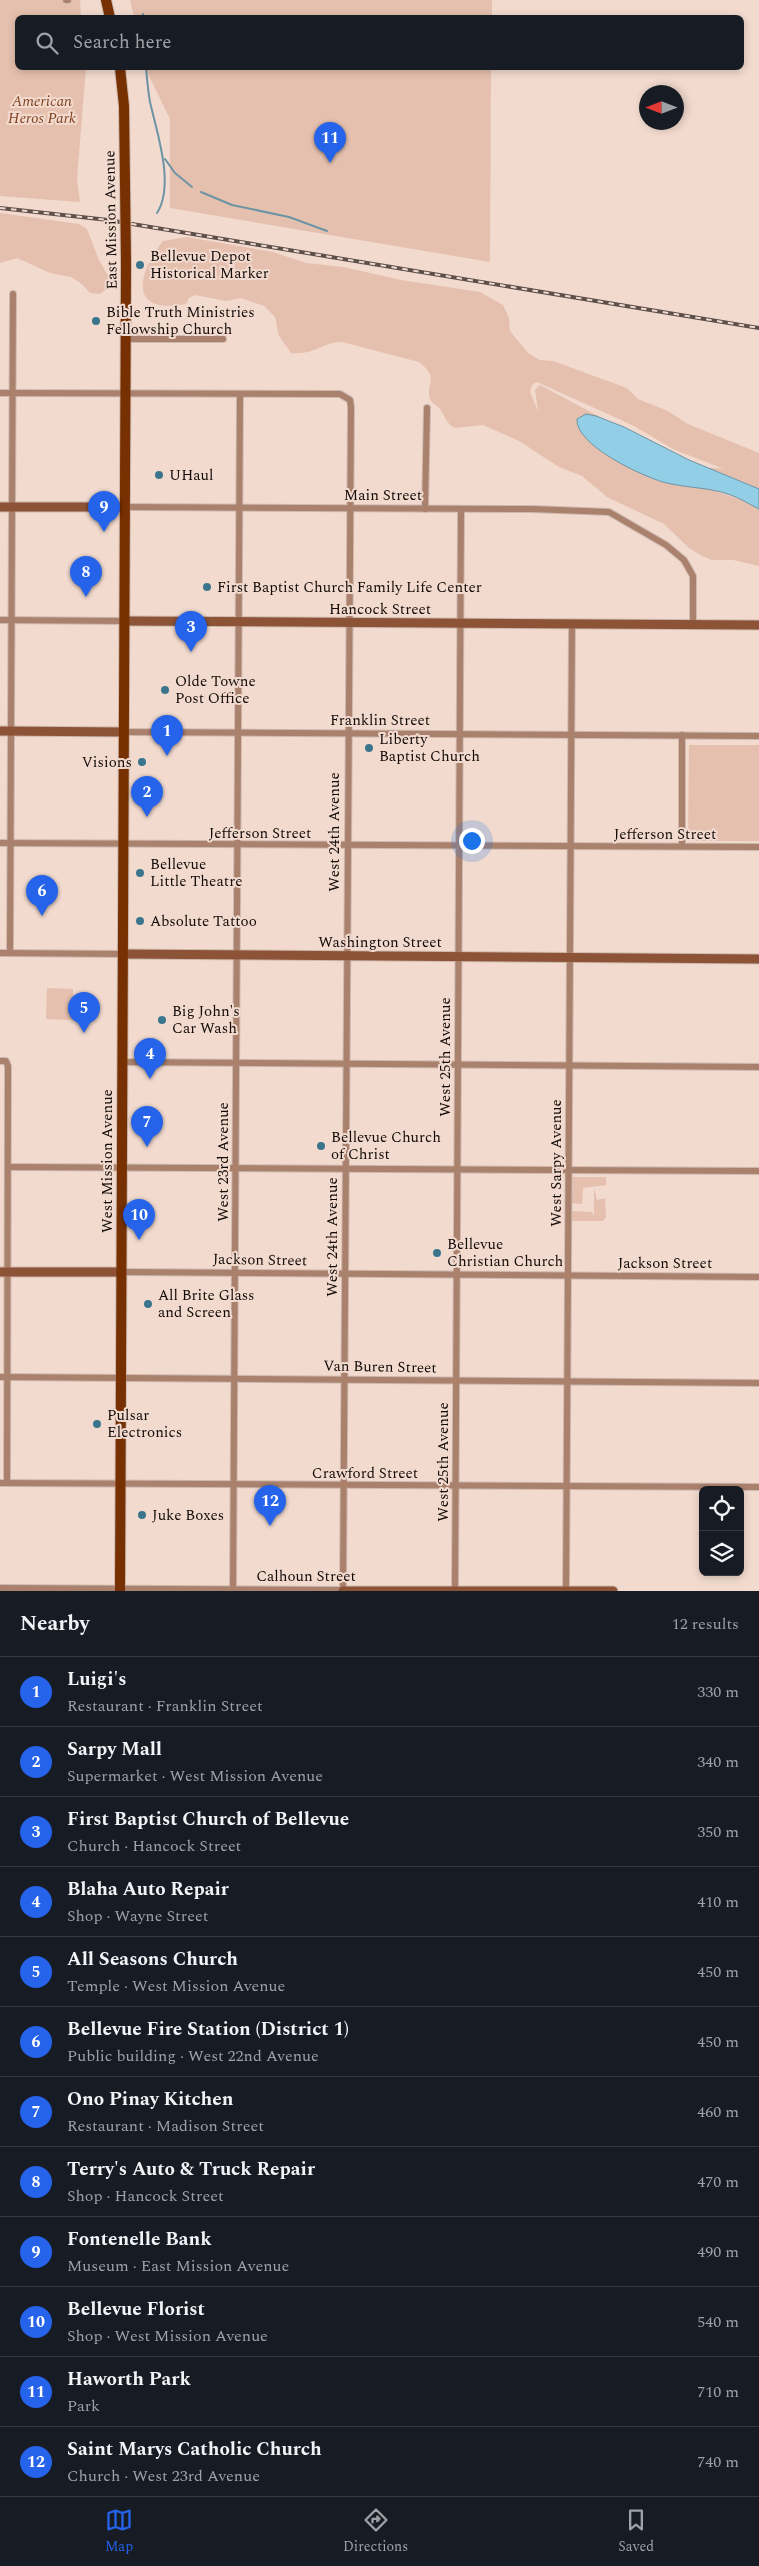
<!DOCTYPE html>
<html lang="en">
<head>
<meta charset="utf-8">
<style>
	body { margin:0; font-family:Spectral,serif; background:#20242c; color:#f1f3f6 }
	.controls { position:absolute; right:15px; bottom:15px; display:grid; overflow:hidden; border-radius:8px; box-shadow:0 2px 8px #0003 }
	.controls button { width:45px; height:45px; display:grid; place-items:center; padding:0; border:0; border-bottom:1px solid #363941; background:#171b24; color:#f1f3f6; font:25px sans-serif }
	.compass { position:absolute; left:639px; top:85px; width:45px; height:45px; border-radius:50%; background:#171b24; box-shadow:0 2px 8px #0003; rotate:270deg }
	.you { position:absolute; left:471px; top:840px; width:18px; height:18px; margin:-12px; border:4px solid #fff; border-radius:50%; background:#1a73e8; box-shadow:0 0 0 8px #1a73e833 }
	.badge { display:grid; place-items:center; width:32px; height:32px; border-radius:50%; background:#2563eb; color:#fff; font-size:16px; font-weight:700 }
	.pin { position:absolute; translate:-50% -41px; filter:drop-shadow(0 1px 2px #0008) }
	.pin::after { content:''; position:absolute; top:26px; width:18px; height:15px; background:inherit; clip-path:polygon(0 0,100% 0,50% 100%) }
	.list { margin:0; padding:0; list-style:none }
	h2 { display:flex; justify-content:space-between; align-items:center; height:65px; margin:0; padding:0 20px; font-size:21px }
	h2 small { font-size:16px; font-weight:400; color:#9ea1a6 }
	.list li { display:grid; grid-template-columns:32px 1fr auto; gap:15px; align-items:center; box-sizing:border-box; height:70px; padding:0 20px; border-top:1px solid #363941 }
	.list b { display:block; font-size:19px; white-space:nowrap }
	.list p { margin:0; font-size:16px; white-space:nowrap; color:#9ea1a6 }
	.list em { font-size:16px; font-style:normal; color:#9ea1a6 }
	.icon { flex:none; width:28px; height:28px; fill:none; stroke:currentColor; stroke-width:2; stroke-linecap:round; stroke-linejoin:round }
	.map { position:relative; flex:none; width:759px; height:1591px; overflow:hidden }
	.search { position:absolute; background:#171b24; box-shadow:0 2px 8px #0003; left:15px; right:15px; top:15px; height:55px; display:flex; align-items:center; gap:12px; box-sizing:border-box; padding:0 18px; border-radius:8px; color:#9ea1a6; font-size:19px }
	.sheet { height:905px; background:#171b24 }
	nav { display:flex; justify-content:space-around; align-items:center; box-sizing:border-box; height:70px; border-top:1px solid #363941; background:#171b24; font-size:14px; color:#9ea1a6 }
	nav a { display:grid; justify-items:center; gap:2px }
	nav .on { color:#2563eb }
	.map>svg:first-child { display:block }
	.green { fill:#e5c0ae }
	.water { fill:#93cee7; stroke:#6d94a4 }
	.lines { fill:none; stroke-linecap:round; stroke-linejoin:round }
	.stream { stroke:#6d94a4; stroke-width:2 }
	.street-casing { stroke:#ceb9af; stroke-width:8 }
	.secondary-casing { stroke:#ceb9af; stroke-width:11 }
	.primary-casing { stroke:#ceb9af; stroke-width:12 }
	.street { stroke:#aa816d; stroke-width:6 }
	.secondary { stroke:#8d5336; stroke-width:9 }
	.primary { stroke:#763001; stroke-width:10 }
	.rail-casing { stroke:#5d4f4a; stroke-width:4 }
	.rail { stroke:#f2dacf; stroke-width:2; stroke-dasharray:5.5; stroke-linecap:butt }
	.primary-bridge-casing { stroke:#ceb9af; stroke-width:12; stroke-linecap:butt }
	.primary-bridge { stroke:#763001; stroke-width:10 }
	.poi-dot { fill:#3a758d; stroke:#f2dacf; stroke-width:2 }
	.labels { text-anchor:middle; dominant-baseline:central; stroke-width:4; stroke-linejoin:round; paint-order:stroke }
	.park-label { font-size:15px; font-style:italic; fill:#81411f; stroke:#f2dacf }
	.street-label { font-size:15px; fill:#130b08; stroke:#f2dacf }
	.poi-label { font-size:15px; fill:#130b08; stroke:#f2dacf; text-anchor:start }
</style>
</head>
<body>
<div class="map">
<svg width="759" height="1591" viewBox="0 0 759 1591">
	<rect width="100%" height="100%" fill="#f2dacf"/>
	<!-- green -->
	<g class="green">
		<polygon points="0,0 80,0 81,17 18,18 18,68 86,68 77,179 80,202 0,196"/>
		<polygon points="130,0 492,0 492,17 134,17"/>
		<polygon points="145,68 491,68 490,262 170,208 170,119"/>
		<polygon points="0,213 79,224 87,229 99,260 111,281 109,287 100,294 90,293 82,284 71,277 50,273 17,258 0,263"/>
		<path d="M187,237L273,252L306,263L343,267L401,280L480,292L503,305L509,318L510,331L528,353L540,360L553,361L627,388L638,399L668,411L688,424L759,453V489L706,467L724,469L675,450L632,425L537,382L532,385L530,392L538,411L535,390L540,385L602,418L596,416L577,422L582,435L718,492L751,503L759,509V566L733,560H712L702,556L689,548L664,524L607,497L582,476L559,467L519,441L483,425L454,428C446,422 445,417 440,409C438,406 433,404 431,401C423,384 442,380 419,362L342,342C322,342 316,355 291,353L279,336L275,317L264,306L241,298L226,301L195,295L189,298L186,304C128,315 137,274 163,241Z"/>
		<polygon points="689,745 759,745 759,841 688,841"/>
		<polygon points="47,988 73,989 73,1020 46,1019"/>
		<polygon points="572,1177 606,1177 606,1185 583,1188 582,1204 571,1203"/>
		<polygon points="594,1188 597,1200 605,1198 606,1217 603,1221 572,1221 572,1212 574,1211 592,1212 594,1216"/>
	</g>
	<!-- water -->
	<path class="water" d="M586,414L596,416L624,427L689,460L759,489V509C749,504 740,498 728,494C707,487 685,488 663,482C642,476 575,445 577,419Z"/>
	<g class="lines">
		<!-- stream -->
		<g class="stream">
			<polyline points="143,14 143,18"/>
			<path d="M146,68C147,79 148,91 150,102C157,133 175,185 157,213"/>
			<polyline points="165,159 175,173 192,187"/>
			<polyline points="201,192 232,205 289,217 327,231"/>
		</g>
		<defs>
			<g id="street">
				<polyline points="66,0 68,0"/>
				<polyline points="127,339 223,339"/>
				<polyline points="0,393 340,394 350,400 351,407 343,1590 0,1588"/>
				<polyline points="125,507 532,509 609,512 666,545 684,560 693,576 693,624"/>
				<polyline points="425,509 427,408"/>
				<polyline points="0,620 125,621"/>
				<polyline points="124,732 759,736"/>
				<polyline points="0,843 759,847"/>
				<polyline points="682,846 682,735"/>
				<polyline points="0,953 123,954"/>
				<polyline points="10,953 13,294"/>
				<polyline points="0,1061 6,1061 8,1066 7,1483"/>
				<polyline points="122,1062 759,1067"/>
				<polyline points="8,1167 759,1171"/>
				<polyline points="121,1272 759,1277"/>
				<polyline points="0,1377 759,1383"/>
				<polyline points="0,1483 759,1487"/>
				<polyline points="455,1590 461,510"/>
				<polyline points="566,1590 572,624"/>
				<polyline points="233,1591 240,394"/>
			</g>
			<g id="secondary">
				<polyline points="0,507 125,507"/>
				<polyline points="125,621 759,625"/>
				<polyline points="0,731 124,732"/>
				<polyline points="123,954 759,959"/>
				<polyline points="0,1272 121,1272"/>
				<polyline points="343,1591 613,1591"/>
			</g>
			<g id="primary">
				<polyline points="106,0 110,18"/>
				<polyline points="120,68 124,106 125,184"/>
				<polyline points="120,1591 126,263"/>
			</g>
		</defs>
		<!-- street casing -->
		<use href="#street" class="street-casing"/>
		<!-- secondary casing -->
		<use href="#secondary" class="secondary-casing"/>
		<!-- primary casing -->
		<use href="#primary" class="primary-casing"/>
		<!-- street -->
		<use href="#street" class="street"/>
		<!-- secondary -->
		<use href="#secondary" class="secondary"/>
		<!-- primary -->
		<use href="#primary" class="primary"/>
		<defs>
			<polyline id="rail" points="0,208 108,220 759,328"/>
		</defs>
		<!-- rail casing -->
		<use href="#rail" class="rail-casing"/>
		<!-- rail -->
		<use href="#rail" class="rail"/>
		<defs>
			<polyline id="primary-bridge" points="125,184 126,263"/>
		</defs>
		<!-- primary-bridge casing -->
		<use href="#primary-bridge" class="primary-bridge-casing"/>
		<!-- primary-bridge -->
		<use href="#primary-bridge" class="primary-bridge"/>
	</g>
	<!-- markers -->
	<g class="poi-dot">
		<circle cx="140" cy="265" r="5"/>
		<circle cx="96" cy="321" r="5"/>
		<circle cx="159" cy="475" r="5"/>
		<circle cx="207" cy="587" r="5"/>
		<circle cx="165" cy="690" r="5"/>
		<circle cx="369" cy="748" r="5"/>
		<circle cx="142" cy="762" r="5"/>
		<circle cx="140" cy="873" r="5"/>
		<circle cx="140" cy="921" r="5"/>
		<circle cx="162" cy="1020" r="5"/>
		<circle cx="321" cy="1146" r="5"/>
		<circle cx="437" cy="1253" r="5"/>
		<circle cx="148" cy="1304" r="5"/>
		<circle cx="97" cy="1424" r="5"/>
		<circle cx="142" cy="1515" r="5"/>
	</g>
	<g class="labels">
		<!-- park labels -->
		<g class="park-label">
			<text x="42" y="101">American<tspan x="42" dy="17">Heros Park</tspan></text>
		</g>
		<!-- street labels -->
		<g class="street-label">
			<text transform="translate(111 220) rotate(-91)">East Mission Avenue</text>
			<text x="383" y="495">Main Street</text>
			<text x="380" y="609">Hancock Street</text>
			<text x="380" y="720">Franklin Street</text>
			<text transform="translate(334 832) rotate(-90)">West 24th Avenue</text>
			<text x="260" y="833">Jefferson Street</text>
			<text x="665" y="834">Jefferson Street</text>
			<text x="380" y="942">Washington Street</text>
			<text transform="translate(445 1057) rotate(-90)">West 25th Avenue</text>
			<text transform="translate(107 1161) rotate(-90)">West Mission Avenue</text>
			<text transform="translate(223 1162) rotate(-90)">West 23rd Avenue</text>
			<text transform="translate(556 1163) rotate(-90)">West Sarpy Avenue</text>
			<text transform="translate(332 1237) rotate(-90)">West 24th Avenue</text>
			<text transform="translate(260 1260) rotate(1)">Jackson Street</text>
			<text x="665" y="1263">Jackson Street</text>
			<text transform="translate(380 1367) rotate(1)">Van Buren Street</text>
			<text transform="translate(443 1462) rotate(-90)">West 25th Avenue</text>
			<text x="365" y="1473">Crawford Street</text>
			<text x="306" y="1576">Calhoun Street</text>
		</g>
		<!-- poi labels -->
		<g class="poi-label">
			<text x="150" y="256">Bellevue Depot<tspan x="150" dy="17">Historical Marker</tspan></text>
			<text x="106" y="312">Bible Truth Ministries<tspan x="106" dy="17">Fellowship Church</tspan></text>
			<text x="169" y="475">UHaul</text>
			<text x="217" y="587">First Baptist Church Family Life Center</text>
			<text x="175" y="681">Olde Towne<tspan x="175" dy="17">Post Office</tspan></text>
			<text x="379" y="739">Liberty<tspan x="379" dy="17">Baptist Church</tspan></text>
			<text x="132" y="762" text-anchor="end">Visions</text>
			<text x="150" y="864">Bellevue<tspan x="150" dy="17">Little Theatre</tspan></text>
			<text x="150" y="921">Absolute Tattoo</text>
			<text x="172" y="1011">Big John's<tspan x="172" dy="17">Car Wash</tspan></text>
			<text x="331" y="1137">Bellevue Church<tspan x="331" dy="17">of Christ</tspan></text>
			<text x="447" y="1244">Bellevue<tspan x="447" dy="17">Christian Church</tspan></text>
			<text x="158" y="1295">All Brite Glass<tspan x="158" dy="17">and Screen</tspan></text>
			<text x="107" y="1415">Pulsar<tspan x="107" dy="17">Electronics</tspan></text>
			<text x="152" y="1515">Juke Boxes</text>
		</g>
	</g>
</svg>
<div class="controls">
<button><svg class="icon" aria-label="locate" viewBox="0 0 24 24"><circle cx="12" cy="12" r="6"/><path d="M12 2v4M12 18v4M2 12h4M18 12h4"/></svg></button>
<button><svg class="icon" aria-label="layers" viewBox="0 0 24 24"><path d="M12 4l9 5-9 5-9-5zM3 14l9 5 9-5"/></svg></button>
</div>
<svg class="compass" viewBox="-18 -18 36 36"><path d="M0-13l5 13h-10z" fill="#e53935"/><path d="M0 13l5-13h-10z" fill="#9ea1a6"/></svg>
<div class="you"></div>
<div class="pin badge" style="left:167px;top:756px">1</div>
<div class="pin badge" style="left:147px;top:817px">2</div>
<div class="pin badge" style="left:191px;top:652px">3</div>
<div class="pin badge" style="left:150px;top:1079px">4</div>
<div class="pin badge" style="left:84px;top:1033px">5</div>
<div class="pin badge" style="left:42px;top:916px">6</div>
<div class="pin badge" style="left:147px;top:1147px">7</div>
<div class="pin badge" style="left:86px;top:597px">8</div>
<div class="pin badge" style="left:104px;top:532px">9</div>
<div class="pin badge" style="left:139px;top:1240px">10</div>
<div class="pin badge" style="left:330px;top:163px">11</div>
<div class="pin badge" style="left:270px;top:1526px">12</div>
<div class="search"><svg class="icon" aria-label="search" viewBox="0 0 24 24"><circle cx="10" cy="10" r="6"/><path d="M15 15l6 6"/></svg>Search here</div>
</div>
<section class="sheet">
<h2>Nearby<small>12 results</small></h2>
<ul class="list">
<li><span class="badge">1</span><div><b>Luigi's</b><p>Restaurant · Franklin Street</p></div><em>330 m</em></li>
<li><span class="badge">2</span><div><b>Sarpy Mall</b><p>Supermarket · West Mission Avenue</p></div><em>340 m</em></li>
<li><span class="badge">3</span><div><b>First Baptist Church of Bellevue</b><p>Church · Hancock Street</p></div><em>350 m</em></li>
<li><span class="badge">4</span><div><b>Blaha Auto Repair</b><p>Shop · Wayne Street</p></div><em>410 m</em></li>
<li><span class="badge">5</span><div><b>All Seasons Church</b><p>Temple · West Mission Avenue</p></div><em>450 m</em></li>
<li><span class="badge">6</span><div><b>Bellevue Fire Station (District 1)</b><p>Public building · West 22nd Avenue</p></div><em>450 m</em></li>
<li><span class="badge">7</span><div><b>Ono Pinay Kitchen</b><p>Restaurant · Madison Street</p></div><em>460 m</em></li>
<li><span class="badge">8</span><div><b>Terry's Auto &amp; Truck Repair</b><p>Shop · Hancock Street</p></div><em>470 m</em></li>
<li><span class="badge">9</span><div><b>Fontenelle Bank</b><p>Museum · East Mission Avenue</p></div><em>490 m</em></li>
<li><span class="badge">10</span><div><b>Bellevue Florist</b><p>Shop · West Mission Avenue</p></div><em>540 m</em></li>
<li><span class="badge">11</span><div><b>Haworth Park</b><p>Park</p></div><em>710 m</em></li>
<li><span class="badge">12</span><div><b>Saint Marys Catholic Church</b><p>Church · West 23rd Avenue</p></div><em>740 m</em></li>
</ul>
</section>
<nav>
<a class="on"><svg class="icon" aria-label="map" viewBox="0 0 24 24"><path d="M3 6l6-2 6 2 6-2v14l-6 2-6-2-6 2zM9 4v14M15 6v14"/></svg>Map</a>
<a><svg class="icon" aria-label="directions" viewBox="0 0 24 24"><path d="M12 3l9 9-9 9-9-9zM9 14v-3h6M13 9l2 2-2 2"/></svg>Directions</a>
<a><svg class="icon" aria-label="saved" viewBox="0 0 24 24"><path d="M7 4h10v16l-5-4-5 4z"/></svg>Saved</a>
</nav>
</body>
</html>
